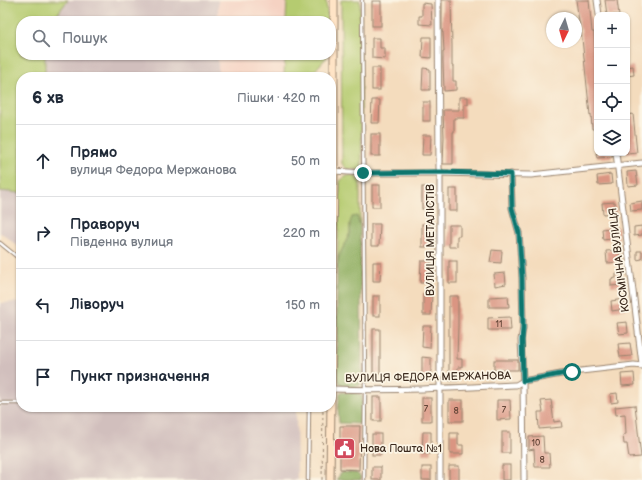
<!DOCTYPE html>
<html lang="uk">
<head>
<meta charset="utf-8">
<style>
	body { margin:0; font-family:"Balsamiq Sans",sans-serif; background:#f6f6f7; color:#1f2937 }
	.controls { position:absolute; right:12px; top:12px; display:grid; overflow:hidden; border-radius:8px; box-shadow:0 1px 3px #0004 }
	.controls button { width:36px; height:36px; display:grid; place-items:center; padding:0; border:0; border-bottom:1px solid #e0e1e3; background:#fff; color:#1f2937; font:20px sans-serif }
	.compass { position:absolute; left:546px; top:12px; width:36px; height:36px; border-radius:50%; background:#fff; box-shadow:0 1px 3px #0004; rotate:185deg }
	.stop { position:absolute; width:12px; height:12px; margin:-9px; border:3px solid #0f766e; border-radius:50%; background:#fff }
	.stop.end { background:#0f766e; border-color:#fff; box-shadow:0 1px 4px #0008 }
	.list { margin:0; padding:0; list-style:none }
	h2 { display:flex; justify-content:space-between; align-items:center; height:52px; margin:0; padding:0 16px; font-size:17px }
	h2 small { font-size:13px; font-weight:400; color:#747a83 }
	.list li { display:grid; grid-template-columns:26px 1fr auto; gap:12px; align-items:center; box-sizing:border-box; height:72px; padding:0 16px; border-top:1px solid #e0e1e3 }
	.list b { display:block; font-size:15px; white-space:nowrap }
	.list p { margin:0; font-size:13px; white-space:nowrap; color:#747a83 }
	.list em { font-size:13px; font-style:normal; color:#747a83 }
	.icon { flex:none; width:22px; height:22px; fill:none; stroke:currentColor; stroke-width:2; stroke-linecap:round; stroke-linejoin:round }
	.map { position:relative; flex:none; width:642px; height:480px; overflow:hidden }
	.search { position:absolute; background:#fff; box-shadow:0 1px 3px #0004; left:16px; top:16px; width:320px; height:44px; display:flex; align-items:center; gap:10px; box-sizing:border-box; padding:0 14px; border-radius:16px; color:#747a83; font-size:15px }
	.panel { position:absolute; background:#fff; box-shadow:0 1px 3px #0004; left:16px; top:72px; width:320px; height:340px; border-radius:16px }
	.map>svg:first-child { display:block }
	.built { fill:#f5d2c2 }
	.industrial { fill:#d1bfbd }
	.green { fill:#b5cb6f; stroke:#787a46 }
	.forest { fill:#90af62; stroke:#666c40 }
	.building { fill:#da9582 }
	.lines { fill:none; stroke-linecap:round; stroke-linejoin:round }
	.service-casing { stroke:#98836e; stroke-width:4.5 }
	.minor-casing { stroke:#98836e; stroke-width:7 }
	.secondary-casing { stroke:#98836e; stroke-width:9 }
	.path { stroke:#98836e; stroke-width:1; stroke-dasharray:3 3; stroke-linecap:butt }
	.service { stroke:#fff; stroke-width:2.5 }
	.minor { stroke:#fff; stroke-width:5 }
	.secondary { stroke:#ffe4c6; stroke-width:7 }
	.route { stroke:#0f766e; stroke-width:5 }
	.labels { text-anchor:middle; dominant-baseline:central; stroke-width:3.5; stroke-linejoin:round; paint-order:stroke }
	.number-label { font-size:9px; fill:#634537 }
	.street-label { font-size:11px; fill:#3b2a1e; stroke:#fcf5e5 }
	.poi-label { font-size:11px; fill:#3b2a1e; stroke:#fcf5e5; text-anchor:start }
</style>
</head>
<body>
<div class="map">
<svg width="642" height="480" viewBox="0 0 642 480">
	<rect width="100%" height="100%" fill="#fcf5e5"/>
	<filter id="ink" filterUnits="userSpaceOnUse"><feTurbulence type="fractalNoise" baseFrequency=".025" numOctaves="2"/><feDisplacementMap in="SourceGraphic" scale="8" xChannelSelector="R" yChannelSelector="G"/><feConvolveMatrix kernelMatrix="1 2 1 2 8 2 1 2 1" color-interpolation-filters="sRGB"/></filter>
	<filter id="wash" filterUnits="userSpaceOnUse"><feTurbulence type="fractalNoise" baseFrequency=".012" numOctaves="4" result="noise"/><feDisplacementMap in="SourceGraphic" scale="16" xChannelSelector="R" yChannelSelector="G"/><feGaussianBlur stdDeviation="0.9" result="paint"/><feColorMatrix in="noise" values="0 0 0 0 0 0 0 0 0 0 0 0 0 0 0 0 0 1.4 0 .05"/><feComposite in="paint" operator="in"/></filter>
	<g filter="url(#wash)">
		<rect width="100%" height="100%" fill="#f4dcbd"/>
		<!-- built -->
		<g class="built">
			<polygon points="218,0 287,0 286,21 218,21"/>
			<polygon points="218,55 285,55 284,75 218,75"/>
		</g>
		<!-- industrial -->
		<g class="industrial">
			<polygon points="68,0 218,0 218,21 52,21"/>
			<polygon points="45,55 218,55 218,75 284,75 284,77 45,77"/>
			<polygon points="0,191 21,193 21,249 3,234 0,233"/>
			<polygon points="21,302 21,407 296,407 297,480 0,480 0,303"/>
		</g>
		<!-- green -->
		<g class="green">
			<polygon points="0,0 68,0 52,21 21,21 21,55 45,55 45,77 21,77 21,193 0,191"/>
			<polygon points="287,0 326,0 328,21 286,21"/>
			<polygon points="341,0 360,0 362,170 347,169 342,164"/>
			<polygon points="285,55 327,55 327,57 309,77 284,77"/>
			<polygon points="350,175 356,177 360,182 360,226 357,216 350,223 350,233 339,256 337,269 340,181 345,177"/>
		</g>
		<!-- forest -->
		<g class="forest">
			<polygon points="357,216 360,226 362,380 360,385 355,387 341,385 337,378 337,269 339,256 350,233 350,223 352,217"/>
			<polygon points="340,392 356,393 362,396 362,412 361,424 339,423 338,408"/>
			<polygon points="342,472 357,473 361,477 361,480 336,480"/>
		</g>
		<g id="blocks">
			<!-- building -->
			<g class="building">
				<polygon points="442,0 451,0 452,46 452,66 453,66 453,81 456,81 456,90 444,91 443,61 443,52 444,52 443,32 442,32"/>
				<polygon points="576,0 589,0 592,32 594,32 597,69 597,129 592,129 591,114 590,115 581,29 580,29"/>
				<polygon points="605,0 617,0 619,15 607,15"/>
				<rect x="372" y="1" width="9" height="25"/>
				<polygon points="422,3 431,4 432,25 419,24 419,16 422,16"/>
				<polygon points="423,37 431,37 431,58 422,57"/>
				<polygon points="372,38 380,38 380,48 385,48 385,59 372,58"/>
				<polygon points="633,66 634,75 627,76 627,67"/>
				<rect x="372" y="68" width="8" height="22"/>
				<polygon points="423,68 430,69 430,90 422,90"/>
				<polygon points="459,97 468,97 468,104 464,104 464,118 454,118 454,132 453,132 453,164 443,164 444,137 443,110 459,110"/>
				<polygon points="372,100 380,100 379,123 371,123"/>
				<rect x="423" y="102" width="7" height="19"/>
				<polygon points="633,114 637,153 627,154 627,115"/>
				<rect x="371" y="134" width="9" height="22"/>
				<polygon points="423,135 431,135 430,155 422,155"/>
				<polygon points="596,153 612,153 612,157 597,158"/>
				<polygon points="636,171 638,185 628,186 627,172"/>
				<polygon points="611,174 612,184 598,185 597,176"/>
				<rect x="372" y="185" width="8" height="22"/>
				<rect x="422" y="187" width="8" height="22"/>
				<rect x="449" y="189" width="8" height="22"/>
				<polygon points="642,201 642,210 631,211 630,203"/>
				<polygon points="615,202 616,213 603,214 602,203"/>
				<polygon points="371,224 380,224 379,246 371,246"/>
				<rect x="422" y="224" width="8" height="23"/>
				<polygon points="449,225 460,225 460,236 457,236 457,247 449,247"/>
				<polygon points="642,226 642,235 634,236 634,227"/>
				<polygon points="618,227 619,238 603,240 602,229"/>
				<polygon points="492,250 502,251 501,263 490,262"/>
				<polygon points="619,250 620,262 607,263 606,251"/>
				<polygon points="637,251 642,251 642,259 637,260"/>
				<polygon points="421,261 431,261 431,283 420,283"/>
				<rect x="449" y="261" width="8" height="22"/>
				<polygon points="373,262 381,262 380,281 373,281"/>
				<polygon points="505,273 506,284 495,286 494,274"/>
				<polygon points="622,273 622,285 611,286 611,279 616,278 616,274"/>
				<polygon points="423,293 432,294 431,315 423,315"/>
				<rect x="373" y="296" width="7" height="20"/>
				<polygon points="449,296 458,296 458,325 457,359 462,359 462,367 458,367 458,381 449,381"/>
				<polygon points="508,296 509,307 489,307 489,297"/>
				<polygon points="624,299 625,309 612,311 611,301"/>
				<polygon points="510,317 511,330 488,330 488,318"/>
				<polygon points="627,322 628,333 619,334 617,323"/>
				<polygon points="423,326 431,326 430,348 422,347"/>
				<rect x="373" y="329" width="7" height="44"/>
				<polygon points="630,343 632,356 620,357 618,344"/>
				<polygon points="422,357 431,358 431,380 422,380"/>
				<rect x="494" y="360" width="24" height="10"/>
				<polygon points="634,373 635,385 622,386 621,374"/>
				<polygon points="617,393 618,402 611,403 610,394"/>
				<rect x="373" y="397" width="8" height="24"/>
				<rect x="422" y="398" width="9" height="23"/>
				<rect x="449" y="400" width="14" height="21"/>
				<polygon points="497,400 510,400 511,419 497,420"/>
				<polygon points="551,400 554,422 561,421 562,427 539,429 538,412 543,412 541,401"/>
				<polygon points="635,405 641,457 629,458 627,444 624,444 623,435 626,434 625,414 616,415 615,407"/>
				<polygon points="340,426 360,426 359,470 340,469"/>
				<polygon points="423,432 431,432 431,454 422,454"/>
				<rect x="502" y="432" width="8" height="21"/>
				<polygon points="450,433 458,433 458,445 463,445 463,454 450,454"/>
				<rect x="372" y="434" width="9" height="21"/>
				<polygon points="543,436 544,453 549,453 550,467 535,467 534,449 529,450 529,437"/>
				<rect x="502" y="465" width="8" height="15"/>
				<rect x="449" y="466" width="10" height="14"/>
				<rect x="372" y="467" width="9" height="13"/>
				<rect x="422" y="467" width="9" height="13"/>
			</g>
		</g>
	</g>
	<g filter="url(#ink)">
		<use href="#blocks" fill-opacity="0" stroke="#98836e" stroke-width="1"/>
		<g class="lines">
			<defs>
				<g id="service">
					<polyline points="362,0 365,390 364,480"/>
					<polyline points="0,243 21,260"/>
					<polyline points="0,403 21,403"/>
					<polyline points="308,480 309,407"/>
				</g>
				<g id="minor">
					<polyline points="438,0 439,168 440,173 440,480"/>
					<polyline points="597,0 599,15"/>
					<polyline points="616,153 642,364"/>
					<polyline points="334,171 363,173 440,173 531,175 642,163"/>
					<polyline points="511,174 512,208 519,233 522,278 523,328 521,340 523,381 524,480"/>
					<path d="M332,389C393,391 454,388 516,385L523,381L572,372L634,365L642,366"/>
				</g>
				<polyline id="secondary" points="330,480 334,171 334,0"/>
			</defs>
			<!-- service casing -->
			<use href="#service" class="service-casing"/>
			<!-- minor casing -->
			<use href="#minor" class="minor-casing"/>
			<!-- secondary casing -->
			<use href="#secondary" class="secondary-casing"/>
			<!-- path -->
			<polyline class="path" points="322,480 323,407"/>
			<!-- service -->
			<use href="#service" class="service"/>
			<!-- minor -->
			<use href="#minor" class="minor"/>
			<!-- secondary -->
			<use href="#secondary" class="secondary"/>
		</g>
	</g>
	<g class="lines" filter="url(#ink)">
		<!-- route -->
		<polyline class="route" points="363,173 440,172 511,174 512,208 519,233 522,278 523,328 522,340 523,381 572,372"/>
	</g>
	<!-- icons -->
	<defs>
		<symbol id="civic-square" viewBox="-11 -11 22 22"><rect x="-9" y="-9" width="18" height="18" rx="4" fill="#d1495b" stroke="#fcf5e5"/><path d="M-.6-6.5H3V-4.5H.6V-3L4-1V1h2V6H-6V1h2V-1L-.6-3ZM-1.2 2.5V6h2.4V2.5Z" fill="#fff"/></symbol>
	</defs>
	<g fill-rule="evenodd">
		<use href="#civic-square" x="332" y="436" width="25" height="25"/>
	</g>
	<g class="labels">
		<!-- number labels -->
		<g class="number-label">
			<text x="499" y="324">11</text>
			<text x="426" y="409">7</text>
			<text x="504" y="410">7</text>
			<text x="456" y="411">8</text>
			<text x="536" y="443">10</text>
			<text x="542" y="460">8</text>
		</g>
		<!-- street labels -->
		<g class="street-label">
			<text transform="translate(430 240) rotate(-90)">ВУЛИЦЯ МЕТАЛІСТІВ</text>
			<text transform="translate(619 260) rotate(-97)">КОСМІЧНА ВУЛИЦЯ</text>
			<text transform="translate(428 377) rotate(-1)">ВУЛИЦЯ ФЕДОРА МЕРЖАНОВА</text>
		</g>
		<!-- poi labels -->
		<g class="poi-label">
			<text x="360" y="448">Нова Пошта №1</text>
		</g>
	</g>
</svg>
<div class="controls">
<button>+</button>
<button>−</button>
<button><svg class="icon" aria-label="locate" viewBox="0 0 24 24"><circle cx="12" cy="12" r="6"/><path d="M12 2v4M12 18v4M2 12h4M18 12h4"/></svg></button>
<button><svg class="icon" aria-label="layers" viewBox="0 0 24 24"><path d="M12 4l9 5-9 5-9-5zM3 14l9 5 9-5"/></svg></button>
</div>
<svg class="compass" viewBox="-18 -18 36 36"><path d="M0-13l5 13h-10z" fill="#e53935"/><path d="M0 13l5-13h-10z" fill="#747a83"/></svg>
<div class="stop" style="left:572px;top:372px"></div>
<div class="stop end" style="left:363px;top:173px"></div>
<div class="search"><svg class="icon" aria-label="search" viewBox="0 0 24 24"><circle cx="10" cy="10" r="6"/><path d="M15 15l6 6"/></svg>Пошук</div>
<section class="panel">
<h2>6 хв<small>Пішки · 420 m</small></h2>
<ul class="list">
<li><svg class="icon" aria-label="ahead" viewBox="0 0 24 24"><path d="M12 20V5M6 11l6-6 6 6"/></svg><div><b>Прямо</b><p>вулиця Федора Мержанова</p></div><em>50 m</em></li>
<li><svg class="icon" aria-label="right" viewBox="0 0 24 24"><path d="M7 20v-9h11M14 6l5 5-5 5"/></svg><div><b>Праворуч</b><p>Південна вулиця</p></div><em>220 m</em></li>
<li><svg class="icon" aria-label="left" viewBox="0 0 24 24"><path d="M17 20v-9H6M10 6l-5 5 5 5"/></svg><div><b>Ліворуч</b></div><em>150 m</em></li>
<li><svg class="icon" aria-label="arrive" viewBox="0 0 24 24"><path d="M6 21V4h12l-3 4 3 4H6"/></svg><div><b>Пункт призначення</b></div></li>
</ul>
</section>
</div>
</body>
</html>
